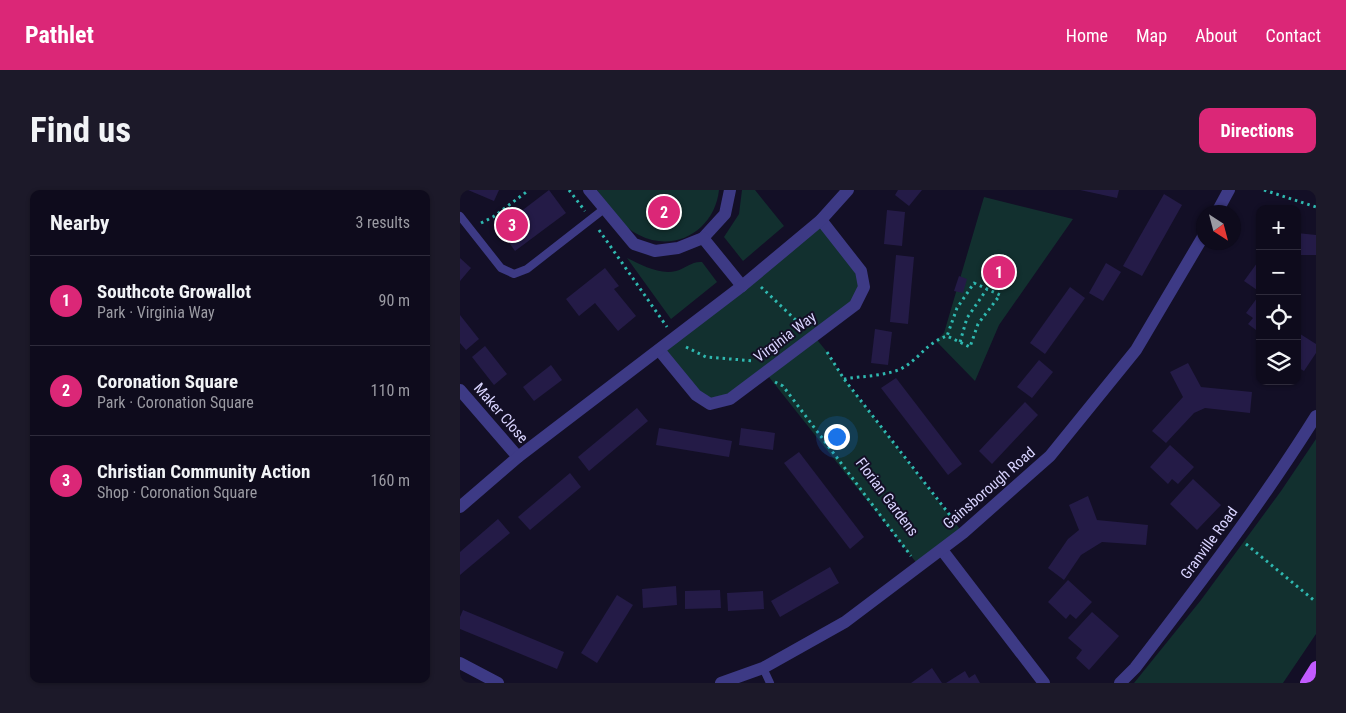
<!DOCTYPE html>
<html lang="en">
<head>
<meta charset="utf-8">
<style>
	body { margin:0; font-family:"Roboto Condensed",sans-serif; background:#1c1929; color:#f1f3f6 }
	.controls { position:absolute; right:15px; top:15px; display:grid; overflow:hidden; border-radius:10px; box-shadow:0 1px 4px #0004 }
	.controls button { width:45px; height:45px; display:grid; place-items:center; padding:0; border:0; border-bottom:1px solid #2e2b3b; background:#0e0b1c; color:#f1f3f6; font:25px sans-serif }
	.compass { position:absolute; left:736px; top:15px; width:45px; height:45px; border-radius:50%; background:#0e0b1c; box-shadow:0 1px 4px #0004; rotate:144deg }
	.you { position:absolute; left:376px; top:246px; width:18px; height:18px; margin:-12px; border:4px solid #fff; border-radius:50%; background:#1a73e8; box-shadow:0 0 0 8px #1a73e833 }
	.badge { display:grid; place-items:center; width:32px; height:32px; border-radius:50%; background:#db2777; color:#fff; font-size:16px; font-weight:700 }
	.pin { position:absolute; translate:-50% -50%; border:2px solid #fff; box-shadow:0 1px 5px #0006 }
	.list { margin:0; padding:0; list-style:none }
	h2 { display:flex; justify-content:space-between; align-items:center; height:65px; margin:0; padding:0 20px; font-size:21px }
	h2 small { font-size:16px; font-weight:400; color:#9b9ba3 }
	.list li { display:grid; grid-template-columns:32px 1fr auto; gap:15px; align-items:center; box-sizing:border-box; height:90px; padding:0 20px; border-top:1px solid #2e2b3b }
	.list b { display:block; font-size:19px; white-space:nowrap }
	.list p { margin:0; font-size:16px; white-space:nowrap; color:#9b9ba3 }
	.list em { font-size:16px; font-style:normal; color:#9b9ba3 }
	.icon { flex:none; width:28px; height:28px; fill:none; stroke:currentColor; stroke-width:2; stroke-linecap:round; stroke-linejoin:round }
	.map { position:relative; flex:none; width:856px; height:493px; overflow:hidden; border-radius:10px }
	header { display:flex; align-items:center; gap:30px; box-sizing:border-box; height:70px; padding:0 25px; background:#db2777; color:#fff }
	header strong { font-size:24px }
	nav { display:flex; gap:28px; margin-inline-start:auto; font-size:18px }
	.intro { display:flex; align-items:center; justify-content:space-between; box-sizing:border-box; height:120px; padding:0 30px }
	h1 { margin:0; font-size:35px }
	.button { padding:12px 22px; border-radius:10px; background:#db2777; color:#fff; font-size:18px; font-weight:700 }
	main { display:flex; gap:30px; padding:0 30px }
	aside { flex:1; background:#0e0b1c; border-radius:10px; box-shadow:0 1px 4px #0004 }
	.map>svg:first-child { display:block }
	.green { fill:#12302f }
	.building { fill:#241b47 }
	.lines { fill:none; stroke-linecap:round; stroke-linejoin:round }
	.path { stroke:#2fb8b0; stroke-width:3; stroke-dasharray:2.5 4; stroke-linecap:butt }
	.lane { stroke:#3d3a85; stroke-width:8 }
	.street { stroke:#3d3a85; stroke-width:12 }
	.primary { stroke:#c25bff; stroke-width:12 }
	.labels { text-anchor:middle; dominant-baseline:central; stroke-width:4; stroke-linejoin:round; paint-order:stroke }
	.street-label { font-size:15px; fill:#d9d4ff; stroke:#130f26 }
</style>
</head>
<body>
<header>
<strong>Pathlet</strong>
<nav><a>Home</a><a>Map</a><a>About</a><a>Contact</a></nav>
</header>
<div class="intro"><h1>Find us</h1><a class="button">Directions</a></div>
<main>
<aside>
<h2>Nearby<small>3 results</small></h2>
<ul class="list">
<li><span class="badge">1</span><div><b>Southcote Growallot</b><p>Park · Virginia Way</p></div><em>90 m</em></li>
<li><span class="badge">2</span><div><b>Coronation Square</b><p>Park · Coronation Square</p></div><em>110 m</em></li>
<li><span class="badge">3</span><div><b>Christian Community Action</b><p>Shop · Coronation Square</p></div><em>160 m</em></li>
</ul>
</aside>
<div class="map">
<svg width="856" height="493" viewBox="0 0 856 493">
	<rect width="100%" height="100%" fill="#130f26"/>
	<!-- green -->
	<g class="green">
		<path d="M137,0H259C255,39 216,64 179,45C162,37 149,15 137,0Z"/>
		<polygon points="282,0 295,0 324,36 283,71 264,47 279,24"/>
		<polygon points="524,7 613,29 539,135 515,191 476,151 484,143"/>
		<polygon points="361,30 401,81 395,115 354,146 367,162 384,189 503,343 459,376 305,182 250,214 199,160"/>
		<path d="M167,68C182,75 199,85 216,81C226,78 232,71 242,72L257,92L211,129Z"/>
		<polygon points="856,249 856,444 827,487 823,493 674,493 741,410 821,301"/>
	</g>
	<!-- building -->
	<g class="building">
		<polygon points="8,0 39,0 34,11"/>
		<polygon points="89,0 106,23 55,61 39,38"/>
		<polygon points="438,0 462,0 449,16 435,5"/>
		<polygon points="620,0 659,0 657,8"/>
		<polygon points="704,4 722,15 682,86 663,76"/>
		<polygon points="427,20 445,22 442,56 424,54"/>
		<polygon points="837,43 856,45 856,65 837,65"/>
		<polygon points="436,65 454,67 448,134 430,132"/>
		<polygon points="0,68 11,78 0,91"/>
		<polygon points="800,69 800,102 784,91"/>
		<polygon points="646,73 661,82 643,111 629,103"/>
		<polygon points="145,78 159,96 154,99 176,126 158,141 135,113 119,126 106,109"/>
		<polygon points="499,86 507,89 503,103 494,101"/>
		<polygon points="610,97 625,108 585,164 570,153"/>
		<polygon points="800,104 800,143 788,134 793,128 786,123"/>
		<polygon points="0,125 19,149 6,160 0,153"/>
		<polygon points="415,139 432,142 428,175 411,173"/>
		<polygon points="837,142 856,154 856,163 844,181 837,177"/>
		<polygon points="25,156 47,184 34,195 12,167"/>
		<polygon points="579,170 593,182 572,208 557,197"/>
		<polygon points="728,173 741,197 792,202 790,223 745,218 734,223 706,253 692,241 723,207 710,182"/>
		<polygon points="91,175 102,190 74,211 63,197"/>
		<polygon points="436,188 502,274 488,285 421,198"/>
		<polygon points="565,212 578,225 532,274 519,261"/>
		<polygon points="177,218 188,231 129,281 118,267"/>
		<polygon points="199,238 272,251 269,267 196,255"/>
		<polygon points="281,238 315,243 313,260 279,255"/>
		<polygon points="710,255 734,277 718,294 712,289 708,294 690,277"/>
		<polygon points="339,262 404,347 390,359 324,273"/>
		<polygon points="110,283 121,297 70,340 58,327"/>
		<polygon points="733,289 761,315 737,340 710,314"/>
		<polygon points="628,306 637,330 688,335 686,355 642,352 621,365 604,390 588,378 608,349 619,340 609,315"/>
		<polygon points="38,329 50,343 0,385 0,362"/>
		<polygon points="370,377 379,393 320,427 311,411"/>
		<polygon points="608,390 632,412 616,429 610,424 606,429 588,412"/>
		<polygon points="216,396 217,415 183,418 182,399"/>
		<polygon points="260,400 261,418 225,419 225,401"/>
		<polygon points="303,401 304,419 268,421 267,403"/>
		<polygon points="157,405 173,415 137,473 121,463"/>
		<polygon points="3,420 104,462 97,479 0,439 0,427"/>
		<polygon points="632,422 659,446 629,480 616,468 622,460 608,448"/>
		<polygon points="472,478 482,493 451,493"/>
		<polygon points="505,481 509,488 515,484 520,493 486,493"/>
	</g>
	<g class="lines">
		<!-- path -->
		<g class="path">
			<polyline points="109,0 125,21"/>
			<polyline points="804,0 856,17"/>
			<polyline points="21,33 33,27 69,0"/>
			<polyline points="139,40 207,137"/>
			<polyline points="301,97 342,136"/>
			<polyline points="500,152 507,128 527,99"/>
			<polyline points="226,157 246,167 295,171"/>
			<polyline points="367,162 384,189 496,333"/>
			<path d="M384,189C402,186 431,186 446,176C462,165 467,153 487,146L510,157L518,134L540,105L514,93L497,118L487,146"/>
			<polyline points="315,192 323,196 451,366"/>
			<polyline points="786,354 856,412"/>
		</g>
		<!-- lane -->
		<g class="lane">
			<polyline points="0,26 41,78 54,84 67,79 144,19"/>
			<polyline points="303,478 310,493"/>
		</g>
		<!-- street -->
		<g class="street">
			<polyline points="129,0 174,54 195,61 218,58 243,48 265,24 270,0"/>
			<polyline points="757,22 769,0"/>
			<polyline points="243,48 282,96"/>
			<polyline points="199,160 236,205 250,214 270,209 395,115 404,97 401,81 361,30"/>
			<polyline points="0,200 58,267"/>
			<polyline points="0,317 58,267 282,96 361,30 388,0"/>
			<polyline points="482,360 584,493"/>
			<polyline points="0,473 38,493"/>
			<polyline points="261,493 303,478 385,432 503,343 590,266 676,160 744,45"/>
			<path d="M660,493L675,478C738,396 801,314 856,226"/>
		</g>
		<!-- primary -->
		<polyline class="primary" points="846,493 856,477"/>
	</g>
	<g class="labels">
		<!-- street labels -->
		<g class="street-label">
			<text transform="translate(325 147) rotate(-37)">Virginia Way</text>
			<text transform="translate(41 223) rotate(49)">Maker Close</text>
			<text transform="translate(529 298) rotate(-41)">Gainsborough Road</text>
			<text transform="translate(427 307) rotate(53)">Florian Gardens</text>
			<text transform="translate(749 353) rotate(-54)">Granville Road</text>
		</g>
	</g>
</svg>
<div class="controls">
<button>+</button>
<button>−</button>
<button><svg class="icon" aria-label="locate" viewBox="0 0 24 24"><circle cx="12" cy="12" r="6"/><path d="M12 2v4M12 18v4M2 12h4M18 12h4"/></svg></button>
<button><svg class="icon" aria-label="layers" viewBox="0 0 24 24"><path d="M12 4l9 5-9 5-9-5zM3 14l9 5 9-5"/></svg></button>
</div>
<svg class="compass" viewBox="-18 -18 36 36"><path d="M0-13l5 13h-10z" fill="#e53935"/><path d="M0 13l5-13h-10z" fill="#9b9ba3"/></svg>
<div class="you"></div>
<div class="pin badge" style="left:539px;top:82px">1</div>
<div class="pin badge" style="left:204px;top:22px">2</div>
<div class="pin badge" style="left:52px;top:35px">3</div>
</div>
</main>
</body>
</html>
